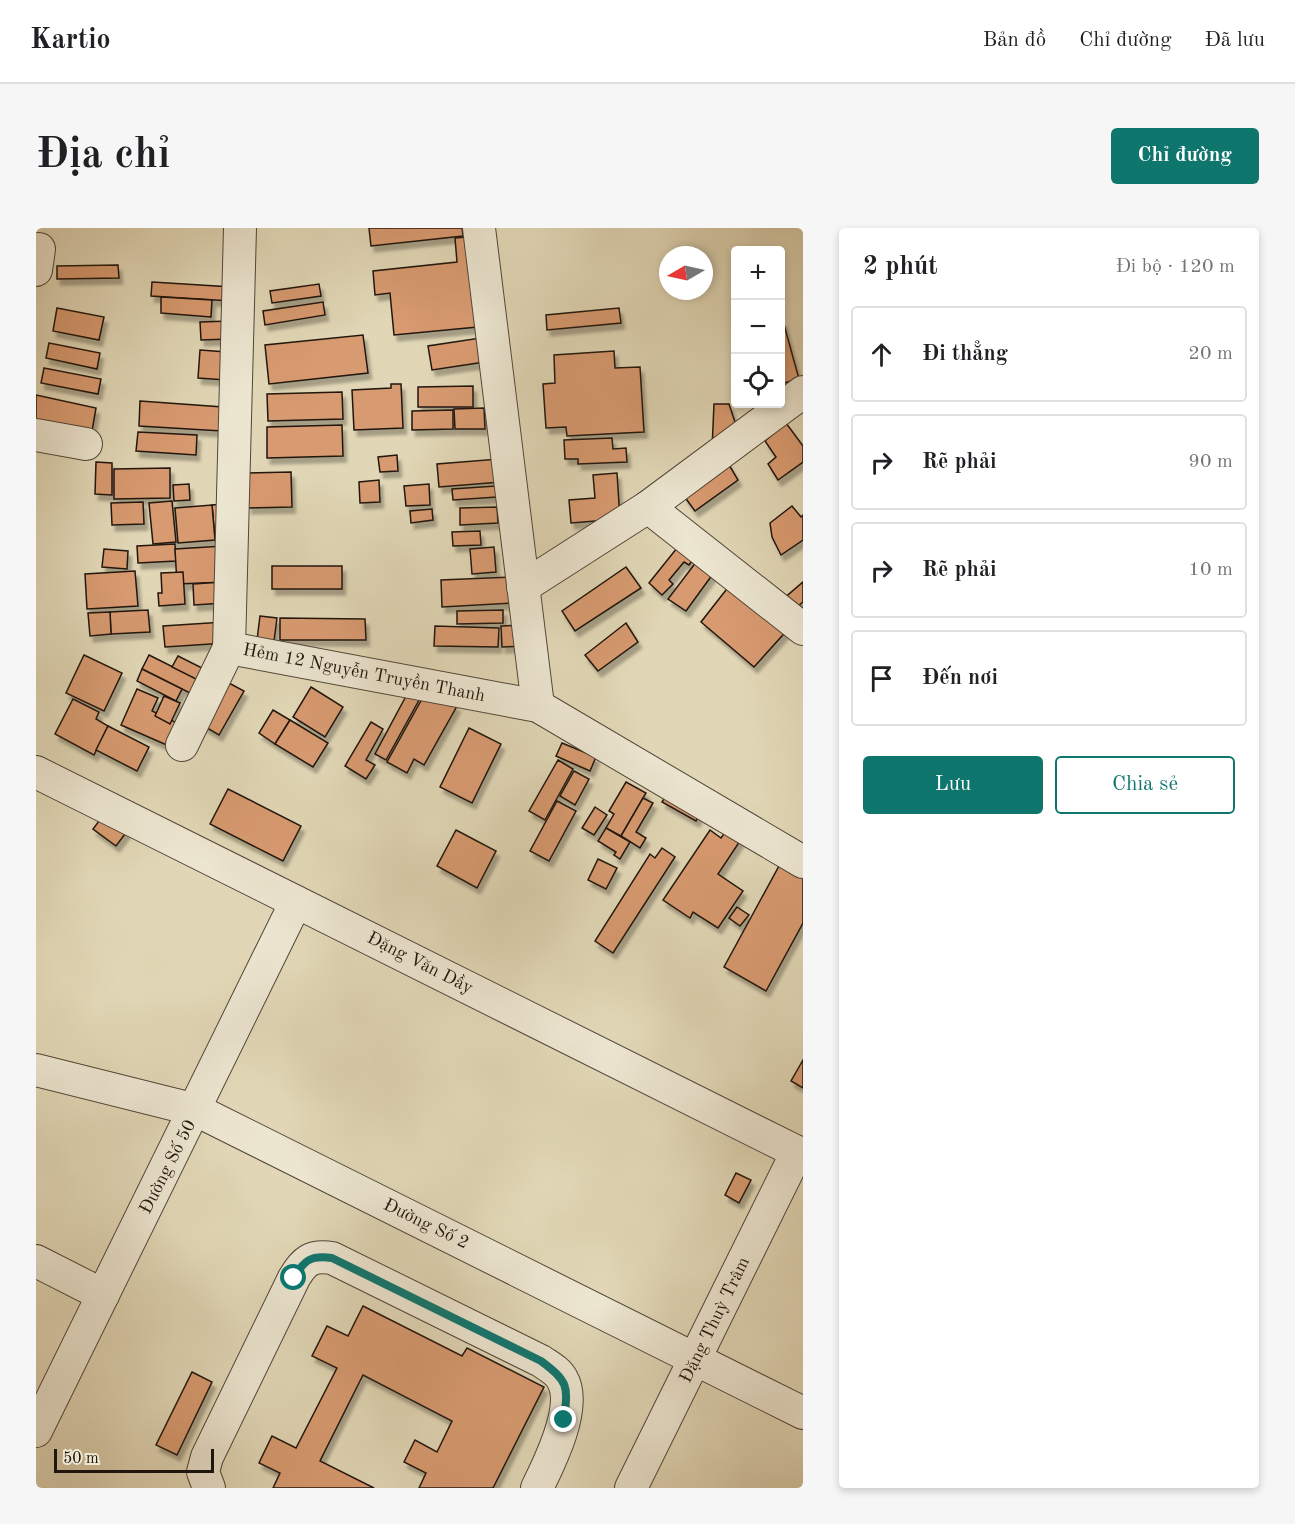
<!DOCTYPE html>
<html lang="vi">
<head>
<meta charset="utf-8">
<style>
	body { margin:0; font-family:"Old Standard TT",serif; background:#f6f6f6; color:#202124 }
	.controls { position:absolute; right:18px; top:18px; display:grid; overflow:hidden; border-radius:6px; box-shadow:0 3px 9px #0003 }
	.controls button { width:54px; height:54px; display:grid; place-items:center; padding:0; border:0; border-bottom:2px solid #e0e0e0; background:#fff; color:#202124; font:30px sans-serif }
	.compass { position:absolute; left:623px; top:18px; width:54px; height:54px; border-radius:50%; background:#fff; box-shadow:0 3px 9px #0003; rotate:261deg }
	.scale { position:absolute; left:18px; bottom:15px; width:160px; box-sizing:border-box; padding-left:6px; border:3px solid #21160e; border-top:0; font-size:16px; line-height:21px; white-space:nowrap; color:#21160e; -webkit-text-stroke:4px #ece5d0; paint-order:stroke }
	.stop { position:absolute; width:18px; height:18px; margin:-14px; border:4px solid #0f766e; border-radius:50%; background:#fff }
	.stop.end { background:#0f766e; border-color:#fff; box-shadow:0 2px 6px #0008 }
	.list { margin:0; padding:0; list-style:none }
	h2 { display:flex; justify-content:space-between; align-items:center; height:78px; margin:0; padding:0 24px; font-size:26px }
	h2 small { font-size:20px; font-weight:400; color:#757577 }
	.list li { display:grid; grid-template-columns:39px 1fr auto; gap:18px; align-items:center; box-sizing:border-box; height:96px; margin:0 12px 12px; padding:0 12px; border:2px solid #e0e0e0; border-radius:6px }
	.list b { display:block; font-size:22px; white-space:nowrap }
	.list em { font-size:20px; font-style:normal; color:#757577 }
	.actions { display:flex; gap:12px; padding:18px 24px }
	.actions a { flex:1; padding:14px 0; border:2px solid #0f766e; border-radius:6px; text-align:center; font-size:21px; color:#0f766e }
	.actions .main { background:#0f766e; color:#fff }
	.icon { flex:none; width:33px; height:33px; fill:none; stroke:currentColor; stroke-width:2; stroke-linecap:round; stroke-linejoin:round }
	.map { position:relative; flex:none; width:767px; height:1260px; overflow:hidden; border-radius:6px }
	header { display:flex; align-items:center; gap:36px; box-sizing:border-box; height:84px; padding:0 30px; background:#fff; border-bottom:2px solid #e0e0e0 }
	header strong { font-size:28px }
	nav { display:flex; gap:33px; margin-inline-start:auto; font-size:21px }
	.intro { display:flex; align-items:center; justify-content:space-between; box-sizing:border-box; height:144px; padding:0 36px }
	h1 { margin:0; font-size:42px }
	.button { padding:15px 27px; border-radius:6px; background:#0f766e; color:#fff; font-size:21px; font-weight:700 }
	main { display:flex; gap:36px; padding:0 36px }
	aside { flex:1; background:#fff; border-radius:6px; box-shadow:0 3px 9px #0003 }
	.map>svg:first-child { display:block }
	.building { fill:#d89a6f; stroke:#21160e; stroke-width:1.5; filter:url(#shadow) }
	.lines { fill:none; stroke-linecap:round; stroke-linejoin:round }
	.minor-casing { stroke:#514638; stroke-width:34 }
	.minor { stroke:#ece5d0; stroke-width:32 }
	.route { stroke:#0f766e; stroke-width:8 }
	.labels { text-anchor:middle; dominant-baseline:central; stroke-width:5; stroke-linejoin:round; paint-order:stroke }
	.street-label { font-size:18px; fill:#21160e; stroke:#ece5d0 }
</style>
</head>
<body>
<header>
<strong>Kartio</strong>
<nav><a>Bản đồ</a><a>Chỉ đường</a><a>Đã lưu</a></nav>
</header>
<div class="intro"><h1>Địa chỉ</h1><a class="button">Chỉ đường</a></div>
<main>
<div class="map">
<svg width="767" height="1260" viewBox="0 0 767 1260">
	<defs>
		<filter id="shadow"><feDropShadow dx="3.5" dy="6" stdDeviation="1.5" flood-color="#0004"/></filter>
	</defs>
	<rect width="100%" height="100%" fill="#e1d7b6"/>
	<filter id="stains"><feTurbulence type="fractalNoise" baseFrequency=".00333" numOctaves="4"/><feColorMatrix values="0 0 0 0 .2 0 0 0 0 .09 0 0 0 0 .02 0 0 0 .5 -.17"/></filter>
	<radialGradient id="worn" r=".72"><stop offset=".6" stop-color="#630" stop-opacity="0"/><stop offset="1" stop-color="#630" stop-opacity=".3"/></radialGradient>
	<!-- building -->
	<g class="building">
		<polygon points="333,0 426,0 427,8 335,18"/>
		<polygon points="442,8 452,98 358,107 354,65 339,67 337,43 421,34 419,10"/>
		<polygon points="82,37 83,50 21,51 21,38"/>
		<polygon points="116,54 196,59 195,73 115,68"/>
		<polygon points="283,56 285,68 236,75 234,63"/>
		<polygon points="125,69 176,72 175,89 125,85"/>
		<polygon points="287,74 289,87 229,97 227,83"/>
		<polygon points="21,80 68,89 63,112 17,103"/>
		<polygon points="583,80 585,95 511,102 510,87"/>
		<polygon points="193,93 194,111 165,112 164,94"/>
		<polygon points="747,93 763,151 744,156 744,94"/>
		<polygon points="327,107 332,145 233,156 229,117"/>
		<polygon points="451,109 455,133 396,142 392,118"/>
		<polygon points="13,115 64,125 61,141 10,130"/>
		<polygon points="164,122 191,124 190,152 162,150"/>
		<polygon points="578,123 579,140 604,139 608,204 531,208 530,199 510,200 507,156 519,155 518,127"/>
		<polygon points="8,140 65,151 62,166 5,155"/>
		<polygon points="355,156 365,156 367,200 318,202 316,162 355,160"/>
		<polygon points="437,158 437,179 382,179 382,159"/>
		<polygon points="306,164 307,191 232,193 231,166"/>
		<polygon points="0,167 60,180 56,203 0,192"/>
		<polygon points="104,173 187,179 186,203 103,198"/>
		<polygon points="678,176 693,176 702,203 676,221"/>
		<polygon points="448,180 449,201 419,201 418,181"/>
		<polygon points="417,182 417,201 376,202 376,183"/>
		<polygon points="750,195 767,218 767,234 742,252 732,236 740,229 729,213"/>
		<polygon points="306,197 307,228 231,230 231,199"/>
		<polygon points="102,204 161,207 160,227 100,223"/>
		<polygon points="576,210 577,221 590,220 591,234 542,236 542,231 529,231 528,212"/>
		<polygon points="361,227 362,243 344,244 342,229"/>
		<polygon points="689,230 702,252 659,283 648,268"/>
		<polygon points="463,231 465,254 403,259 401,236"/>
		<polygon points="60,234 76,235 76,267 59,266"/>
		<polygon points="134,240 134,270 78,271 78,241"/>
		<polygon points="255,244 256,279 212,280 211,245"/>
		<polygon points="581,245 584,291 535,295 533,272 559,270 557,247"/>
		<polygon points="343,252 344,274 324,275 323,254"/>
		<polygon points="153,256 154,272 138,273 137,257"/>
		<polygon points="393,256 394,277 370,278 368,258"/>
		<polygon points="460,258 461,269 417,272 416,261"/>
		<polygon points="136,273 140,314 117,316 113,275"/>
		<polygon points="107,274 108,296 76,297 75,275"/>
		<polygon points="190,276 193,310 179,312 176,277"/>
		<polygon points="176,277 179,312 142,315 139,280"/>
		<polygon points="756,278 765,289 767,287 767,312 745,327 736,309 734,295"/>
		<polygon points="461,279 462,295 424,297 424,280"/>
		<polygon points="396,281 397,292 375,295 374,283"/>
		<polygon points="444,303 445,317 417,318 416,304"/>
		<polygon points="649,310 664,322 653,337 648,334 633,352 637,356 626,367 613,355"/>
		<polygon points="139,316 140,333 102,335 101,318"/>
		<polygon points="188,318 190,354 141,356 139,321"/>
		<polygon points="458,319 460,344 436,346 434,321"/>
		<polygon points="68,321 92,323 91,341 66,339"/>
		<polygon points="667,325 682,339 650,383 632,371"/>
		<rect x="236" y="338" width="70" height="23"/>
		<polygon points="590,339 605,360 539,403 526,383"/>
		<polygon points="99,343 102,378 51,381 49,346"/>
		<polygon points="147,344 149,376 123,378 122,365 126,365 125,345"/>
		<polygon points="476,349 478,375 406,379 405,352"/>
		<polygon points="697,353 754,399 718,439 665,394"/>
		<polygon points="187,354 188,375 158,377 157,356"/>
		<polygon points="767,354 767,374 753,385 746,372"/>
		<polygon points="112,382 114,404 75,406 74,384"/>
		<polygon points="467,382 467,395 421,396 421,383"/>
		<polygon points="74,384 75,406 54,408 52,385"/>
		<polygon points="224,388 241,390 238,413 221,412"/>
		<polygon points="244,390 329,391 330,412 244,412"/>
		<polygon points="188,394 190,415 129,419 127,398"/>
		<polygon points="590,395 602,414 562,443 549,427"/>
		<polygon points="488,397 489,418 466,419 465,398"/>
		<polygon points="399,398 463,400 462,419 398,418"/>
		<polygon points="48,427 86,445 68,483 30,465"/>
		<polygon points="113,427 161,451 154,465 106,441"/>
		<polygon points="142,428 178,446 172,457 136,439"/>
		<polygon points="106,441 146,461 140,473 101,453"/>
		<polygon points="191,454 208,463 183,507 166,497"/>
		<polygon points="376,457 388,463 350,532 339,526"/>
		<polygon points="275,459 307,479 289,509 257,489"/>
		<polygon points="101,461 122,470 116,483 143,496 133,518 85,497"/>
		<polygon points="391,462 421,478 388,537 378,531 371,545 351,534"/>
		<polygon points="128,468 144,475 134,496 119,488"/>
		<polygon points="37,471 63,484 60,491 72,498 58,527 19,506"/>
		<polygon points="237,482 254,492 239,516 223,505"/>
		<polygon points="254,492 292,515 277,539 239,516"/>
		<polygon points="335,494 347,501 330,532 339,537 330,551 309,538"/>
		<polygon points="72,498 113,519 101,543 60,522"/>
		<polygon points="433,500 465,516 436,575 404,559"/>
		<polygon points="526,515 560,529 554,543 520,528"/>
		<polygon points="522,532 537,541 509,592 493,583"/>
		<polygon points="538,543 553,551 539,577 524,568"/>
		<polygon points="590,554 610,565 585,608 570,600 578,586 573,583"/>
		<polygon points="192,561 265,598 247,633 174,596"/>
		<polygon points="633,563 666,582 660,593 626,574"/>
		<polygon points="607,570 617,575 600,604 610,610 604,620 585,608"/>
		<polygon points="521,573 540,583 513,633 494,623"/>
		<polygon points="559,579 571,587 558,607 546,600"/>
		<polygon points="69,585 92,602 80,618 57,601"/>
		<polygon points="570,600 594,614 584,631 578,627 580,624 562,613"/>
		<polygon points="692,600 706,610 682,646 707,663 682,700 657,684 654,690 627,672 674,602 685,610"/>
		<polygon points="420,602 460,623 441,660 401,638"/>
		<polygon points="626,620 639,629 577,725 559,713 614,626 619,630"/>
		<polygon points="749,627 767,637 767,695 730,763 688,739"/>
		<polygon points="562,631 581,640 570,661 552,652"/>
		<polygon points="701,679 713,687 704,698 693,690"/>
		<polygon points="767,832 767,860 755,853"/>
		<polygon points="700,945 715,952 703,975 689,967"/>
		<polygon points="327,1078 426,1128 431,1120 508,1159 457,1260 383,1260 390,1245 368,1234 379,1212 401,1224 416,1193 327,1147 284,1233 338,1260 237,1260 244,1245 223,1235 236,1208 260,1220 301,1140 276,1128 291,1098 312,1108"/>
		<polygon points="156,1144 176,1154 141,1227 120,1217"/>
	</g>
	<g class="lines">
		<defs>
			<g id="minor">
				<polyline points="204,0 193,420 502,478 767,634"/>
				<polyline points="443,0 502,478"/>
				<polyline points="0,42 3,21"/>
				<polyline points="767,164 612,279 767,401"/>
				<polyline points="0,207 50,216"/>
				<polyline points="487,359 612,279"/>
				<polyline points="146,517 193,420"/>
				<polyline points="0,544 767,927"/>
				<polyline points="0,842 160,882 767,1185"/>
				<polyline points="0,1033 67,1067"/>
				<polyline points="0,1203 260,674"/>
				<path d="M173,1260L167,1244L171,1229L258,1050C268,1033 275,1027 296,1030L505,1133C512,1138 522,1143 526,1151C542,1178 514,1234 501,1260"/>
				<polyline points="595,1260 761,924"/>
			</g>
		</defs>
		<!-- minor casing -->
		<use href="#minor" class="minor-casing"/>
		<!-- minor -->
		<use href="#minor" class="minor"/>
	</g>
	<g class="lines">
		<!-- route -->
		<path class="route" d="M258,1050C268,1032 275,1027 296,1030L505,1133C533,1154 532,1158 528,1192"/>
	</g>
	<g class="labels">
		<!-- street labels -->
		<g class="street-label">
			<text transform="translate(328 445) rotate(11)">Hẻm 12 Nguyễn Truyền Thanh</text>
			<text transform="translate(384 735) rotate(27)">Đặng Văn Dầy</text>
			<text transform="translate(132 939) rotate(-63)">Đường Số 50</text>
			<text transform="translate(390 996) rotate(26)">Đường Số 2</text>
			<text transform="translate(679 1092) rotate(-64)">Đặng Thuỳ Trâm</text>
		</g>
	</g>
	<rect width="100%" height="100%" filter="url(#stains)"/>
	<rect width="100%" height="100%" fill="url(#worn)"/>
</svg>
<div class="controls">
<button>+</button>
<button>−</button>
<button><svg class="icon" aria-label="locate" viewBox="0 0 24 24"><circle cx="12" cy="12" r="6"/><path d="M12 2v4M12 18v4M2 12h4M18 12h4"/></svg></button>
</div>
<svg class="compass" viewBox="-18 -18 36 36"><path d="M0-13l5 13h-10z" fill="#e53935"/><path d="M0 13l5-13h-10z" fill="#757577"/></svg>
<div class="scale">50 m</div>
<div class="stop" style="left:258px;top:1050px"></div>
<div class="stop end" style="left:528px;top:1192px"></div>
</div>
<aside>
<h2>2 phút<small>Đi bộ · 120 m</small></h2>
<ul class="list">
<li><svg class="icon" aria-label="ahead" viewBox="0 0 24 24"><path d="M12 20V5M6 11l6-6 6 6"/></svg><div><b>Đi thẳng</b></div><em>20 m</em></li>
<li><svg class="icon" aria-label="right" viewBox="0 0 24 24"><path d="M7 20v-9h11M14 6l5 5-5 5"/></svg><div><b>Rẽ phải</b></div><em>90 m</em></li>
<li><svg class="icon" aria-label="right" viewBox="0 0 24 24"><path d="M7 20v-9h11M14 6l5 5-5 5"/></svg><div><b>Rẽ phải</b></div><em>10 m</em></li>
<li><svg class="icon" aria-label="arrive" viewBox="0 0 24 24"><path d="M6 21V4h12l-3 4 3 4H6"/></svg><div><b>Đến nơi</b></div></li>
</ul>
<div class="actions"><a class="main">Lưu</a><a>Chia sẻ</a></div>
</aside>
</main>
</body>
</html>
